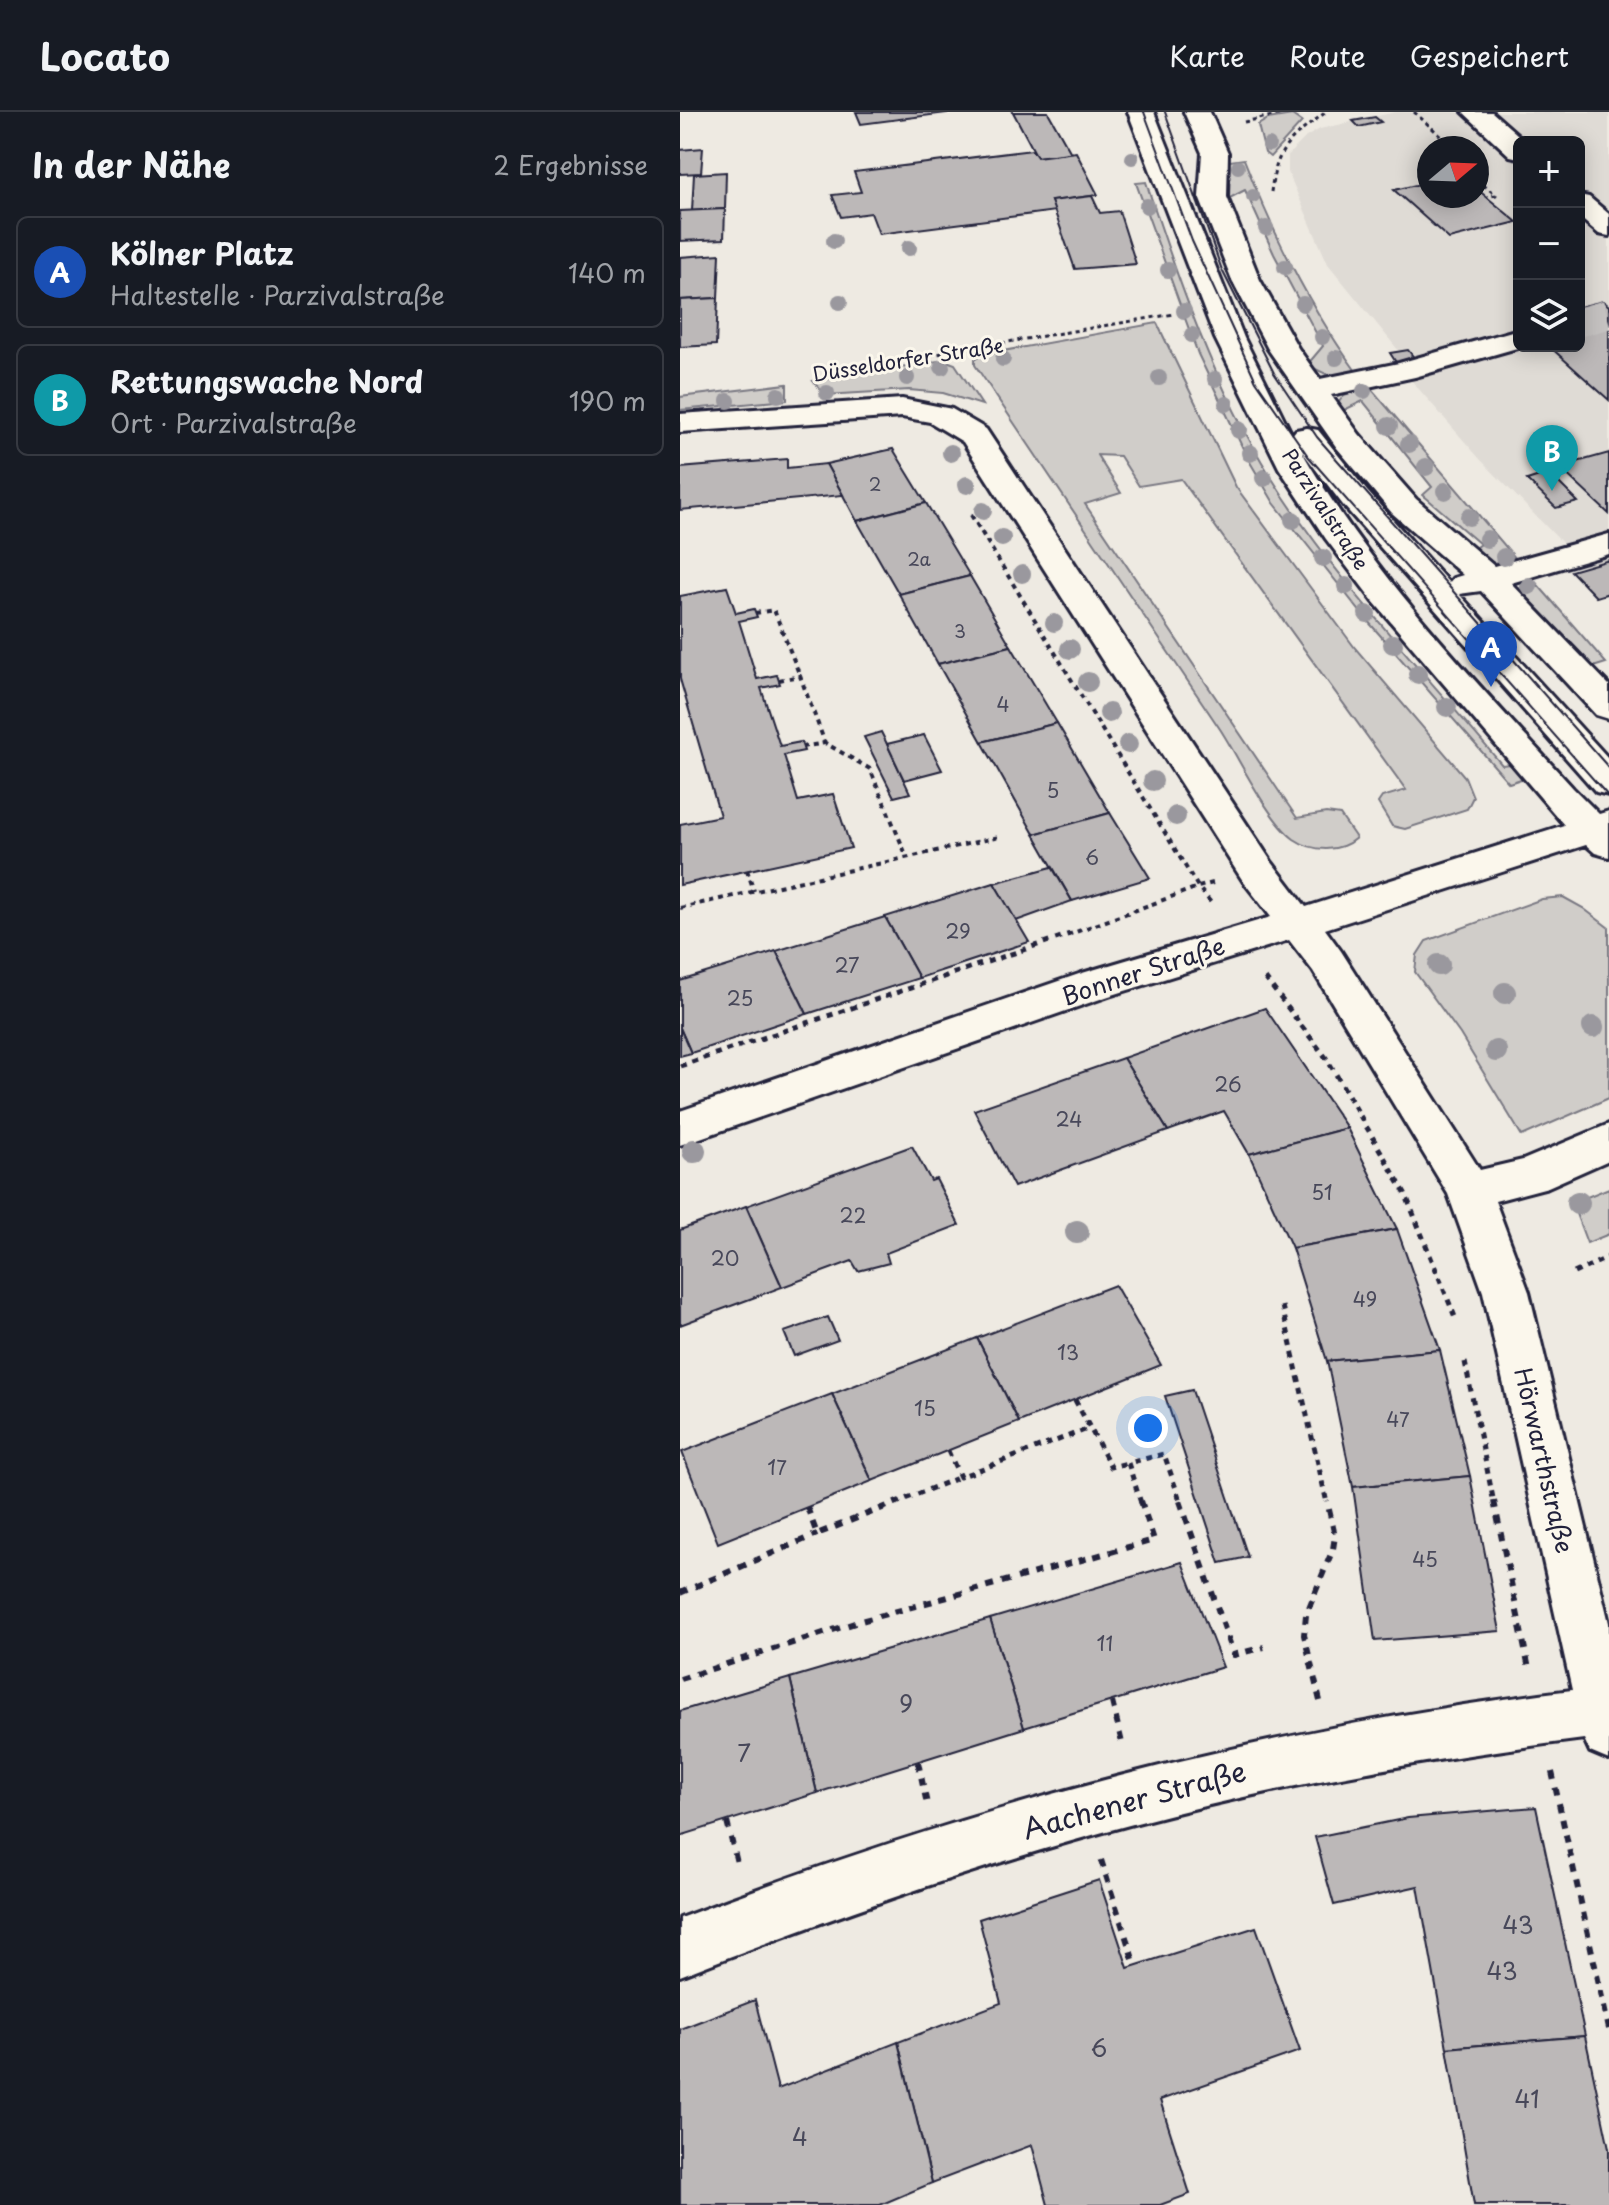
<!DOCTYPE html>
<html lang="de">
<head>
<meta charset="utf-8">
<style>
	body { margin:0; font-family:"Playpen Sans",sans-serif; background:#20242c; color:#f1f3f6 }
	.controls { position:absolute; right:24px; top:24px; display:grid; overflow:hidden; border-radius:12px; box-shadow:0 4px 20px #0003 }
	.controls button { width:72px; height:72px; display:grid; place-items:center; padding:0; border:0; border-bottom:2px solid #363941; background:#171b24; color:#f1f3f6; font:40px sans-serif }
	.compass { position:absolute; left:737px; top:24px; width:72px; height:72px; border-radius:50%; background:#171b24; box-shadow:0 4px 20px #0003; rotate:71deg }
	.you { position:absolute; left:468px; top:1316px; width:28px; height:28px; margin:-20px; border:6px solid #fff; border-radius:50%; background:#1a73e8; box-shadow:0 0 0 12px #1a73e833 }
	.badge { display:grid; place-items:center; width:52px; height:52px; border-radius:50%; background:#7c3aed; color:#fff; font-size:26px; font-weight:700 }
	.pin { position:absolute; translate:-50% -66px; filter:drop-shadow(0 2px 4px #0008) }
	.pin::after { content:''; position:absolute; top:42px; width:28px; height:24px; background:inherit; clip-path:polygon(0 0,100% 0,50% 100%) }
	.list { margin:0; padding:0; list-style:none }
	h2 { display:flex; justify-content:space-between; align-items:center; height:104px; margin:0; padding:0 32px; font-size:34px }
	h2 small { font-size:26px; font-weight:400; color:#9ea1a6 }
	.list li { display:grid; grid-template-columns:52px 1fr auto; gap:24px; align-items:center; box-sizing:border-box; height:112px; margin:0 16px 16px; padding:0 16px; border:2px solid #363941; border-radius:12px }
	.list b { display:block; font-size:30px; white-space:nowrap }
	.list p { margin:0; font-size:26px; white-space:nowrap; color:#9ea1a6 }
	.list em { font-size:26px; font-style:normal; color:#9ea1a6 }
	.icon { flex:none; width:44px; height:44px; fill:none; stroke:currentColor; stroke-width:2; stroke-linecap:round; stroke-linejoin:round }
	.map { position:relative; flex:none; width:929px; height:2093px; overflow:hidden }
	header { display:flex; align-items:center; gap:48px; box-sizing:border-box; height:112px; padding:0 40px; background:#171b24; border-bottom:2px solid #363941 }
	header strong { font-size:38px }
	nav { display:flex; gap:44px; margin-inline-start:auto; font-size:28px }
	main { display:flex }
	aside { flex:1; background:#171b24 }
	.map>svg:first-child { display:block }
	.built { fill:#dfdbd5; fill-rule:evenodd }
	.green { fill:#d0cdc9; stroke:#797882; stroke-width:2 }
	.building { fill:#bcb8b8; stroke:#22223b; stroke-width:2 }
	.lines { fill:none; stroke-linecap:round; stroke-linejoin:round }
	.minor-tunnel { stroke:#c5c2c1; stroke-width:29; stroke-dasharray:29 15; stroke-linecap:butt }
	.minor-casing { stroke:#22223b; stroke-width:6 }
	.path-far3 { stroke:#22223b; stroke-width:3; stroke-dasharray:4 4; stroke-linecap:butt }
	.path-far2 { stroke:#22223b; stroke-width:4; stroke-dasharray:5 5; stroke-linecap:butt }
	.path-far1 { stroke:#22223b; stroke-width:5; stroke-dasharray:6 6; stroke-linecap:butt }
	.path { stroke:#22223b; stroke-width:6; stroke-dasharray:8 8; stroke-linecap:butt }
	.minor { fill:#fbf7ec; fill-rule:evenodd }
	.tram { stroke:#22223b; stroke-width:2 }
	.tree { fill:#9a989e }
	.labels { text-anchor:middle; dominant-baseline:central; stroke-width:6; stroke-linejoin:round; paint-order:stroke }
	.far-number-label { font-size:18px; fill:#48485a }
	.far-street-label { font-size:20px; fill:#22223b; stroke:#fbf7ec }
	.number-label { font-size:20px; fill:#48485a }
	.street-label { font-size:24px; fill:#22223b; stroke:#fbf7ec }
	.near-number-label { font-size:24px; fill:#48485a }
	.near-street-label { font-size:28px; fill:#22223b; stroke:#fbf7ec }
</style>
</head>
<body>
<header>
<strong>Locato</strong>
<nav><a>Karte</a><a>Route</a><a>Gespeichert</a></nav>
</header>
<main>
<aside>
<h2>In der Nähe<small>2 Ergebnisse</small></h2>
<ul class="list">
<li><span class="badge" style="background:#1a4fb4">A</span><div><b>Kölner Platz</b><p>Haltestelle · Parzivalstraße</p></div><em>140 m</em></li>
<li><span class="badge" style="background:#0f9aa8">B</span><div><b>Rettungswache Nord</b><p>Ort · Parzivalstraße</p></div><em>190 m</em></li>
</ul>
</aside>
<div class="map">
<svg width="929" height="2093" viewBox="0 0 929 2093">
	<rect width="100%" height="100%" fill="#eeeae2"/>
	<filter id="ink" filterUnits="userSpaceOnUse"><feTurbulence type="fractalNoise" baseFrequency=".0125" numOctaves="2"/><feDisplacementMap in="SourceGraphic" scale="16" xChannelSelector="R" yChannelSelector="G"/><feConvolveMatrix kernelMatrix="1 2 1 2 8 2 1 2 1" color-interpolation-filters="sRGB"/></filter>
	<g filter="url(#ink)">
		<!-- built -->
		<path class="built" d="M716,0H929V488L924,482L916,485L891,459L905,454L799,346L717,252L710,241L719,239L648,152L608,60V43L626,25L640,17ZM839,30H899V234H839ZM749,36H797V84H749Z"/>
		<!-- green -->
		<g class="green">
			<polygon points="612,3 622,10 590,45 585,41 578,13 588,7"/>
			<path d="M564,47C594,124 629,195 678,262L648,263L627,253L643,234L594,142L565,78L548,87C545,69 551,63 549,49Z"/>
			<path d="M466,70C499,171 535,275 591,365C656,470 744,559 822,653L838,651L850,664L829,671L686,507L594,391L567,345L518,242L456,71Z"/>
			<path d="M477,211L556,375L675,536L785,665L793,685L787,697L725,717L712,714L698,691L702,685L726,678L501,367L459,374L440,344L417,343L441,381L405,392L617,706L646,701L660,703L676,726C659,741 633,740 614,727C588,708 559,646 540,617C458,496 377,374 295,253V247L301,243Z"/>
			<polygon points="264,248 275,252 302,293 263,281 229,278 145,283 133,269"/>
			<polygon points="107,272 107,288 0,298 0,285"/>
			<polygon points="689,274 837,448 810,451 791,439 800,432 743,383 752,375 683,289 660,300 659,290 664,283"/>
			<polygon points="852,466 926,551 913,555 838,476"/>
			<polygon points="883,785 903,796 929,816 929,986 842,1024 780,922 735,860 737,843 746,829 862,787"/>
			<polygon points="929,1076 929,1122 907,1131 892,1091"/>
		</g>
		<!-- building -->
		<g class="building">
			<polygon points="176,0 274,0 181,12"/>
			<polygon points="333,0 368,0 391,41 357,45"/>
			<polygon points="695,5 701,10 679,15 673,9"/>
			<polygon points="23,36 21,61 0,62 0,38"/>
			<polygon points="352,38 357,45 396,40 418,83 371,89 376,99 199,122 191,101 161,105 152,83 181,80 174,60"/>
			<polygon points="46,60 45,97 12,99 14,62"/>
			<polygon points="749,70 749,84 797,84 797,77 837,110 769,127 714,78"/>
			<polygon points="412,84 420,101 439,99 456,152 395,157 371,89"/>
			<polygon points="45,97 44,127 0,129 0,99"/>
			<polygon points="40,142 38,186 0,188 0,145"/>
			<polygon points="38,186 36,233 0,235 0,188"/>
			<polygon points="923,189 929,194 929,288 869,234 899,234 899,195"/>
			<polygon points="728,238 736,248 717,252 710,241"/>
			<polygon points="213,337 246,391 177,409 146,352"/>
			<polygon points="929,341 929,402 879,355"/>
			<polygon points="107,347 107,356 146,352 163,383 0,398 0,356"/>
			<polygon points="869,361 898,390 876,396 847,368"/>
			<polygon points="246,391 290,464 219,482 177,409"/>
			<polygon points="929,448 929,481 916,485 891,459"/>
			<polygon points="290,464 331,534 258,552 219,482"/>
			<polygon points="47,475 56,501 74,497 77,505 59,509 77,567 97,563 100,572 81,576 100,634 121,630 124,639 104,643 118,689 153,682 171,736 0,773 0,712 40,704 0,567 0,484"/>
			<polygon points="331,534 377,611 302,630 258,552"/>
			<polygon points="377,611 430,701 354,722 302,630"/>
			<polygon points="201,620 207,632 230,681 214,685 184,625"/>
			<polygon points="244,623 262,658 224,668 207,632"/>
			<polygon points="430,701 470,766 392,789 354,722"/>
			<polygon points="372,755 392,789 336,809 314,771"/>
			<polygon points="314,771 349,830 239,866 205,805"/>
			<polygon points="205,805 239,866 127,902 96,839"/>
			<polygon points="96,839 127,902 11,941 0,916 0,869"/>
			<polygon points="585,896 667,1016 569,1042 544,999 488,1019 443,946"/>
			<polygon points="0,916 11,941 0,944"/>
			<polygon points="443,946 488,1019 334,1075 294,998"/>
			<polygon points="667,1016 717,1117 612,1136 569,1042"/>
			<polygon points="232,1034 251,1069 256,1067 279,1113 206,1141 209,1151 178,1159 172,1149 102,1175 66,1094"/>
			<polygon points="66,1094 102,1175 0,1213 0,1118"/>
			<polygon points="717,1117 760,1238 647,1249 612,1136"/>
			<polygon points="435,1173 481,1253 339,1310 297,1226"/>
			<polygon points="148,1205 158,1228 114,1244 104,1220"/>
			<polygon points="297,1226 339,1310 192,1369 152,1282"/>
			<polygon points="760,1238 790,1364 673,1375 647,1249"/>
			<polygon points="512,1278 568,1445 540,1451 485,1284"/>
			<polygon points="152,1282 192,1369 38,1431 2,1340"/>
			<polygon points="790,1364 820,1519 695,1529 673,1375"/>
			<polygon points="502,1450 543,1555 344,1616 310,1507"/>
			<polygon points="310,1507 344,1616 137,1681 110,1566"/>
			<polygon points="110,1566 137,1681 0,1724 0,1599"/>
			<polygon points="856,1695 905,1924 767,1936 738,1774 654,1793 635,1725 728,1706"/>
			<polygon points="419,1768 448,1856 576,1815 620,1939 480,1988 510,2082 480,2093 368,2093 352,2033 252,2071 218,1930 321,1891 299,1807"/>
			<polygon points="75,1888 98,1977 218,1930 252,2071 200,2093 0,2093 0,1917"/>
			<polygon points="905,1924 929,2036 929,2093 794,2093 767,1936"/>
		</g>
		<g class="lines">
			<!-- minor-tunnel -->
			<polyline class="minor-tunnel" points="899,210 929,202"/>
			<defs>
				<g id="minor">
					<path d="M448,0H474L564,226L612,323L616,318L627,316L638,318L687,379L769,471L773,466L783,463L712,401L657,336L588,237L552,168L519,85L522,41L504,0H530L548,41L547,85L580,168L618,236L640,267L719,251L839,217V234H844L735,265L651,283L679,322L736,387L814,454L929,422V442L831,471L929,573V607L916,603L801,479L779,482L929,647V683L916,680L663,393L621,338C691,461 798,572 893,676L919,702L929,699V745L915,741L906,733L645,817L661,839L800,1058L843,1048L929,1012V1048L868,1075L815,1089L849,1180L929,1511V1648L910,1640L904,1627C752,1646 601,1673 453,1712C299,1753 149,1806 0,1864V1806C293,1694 580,1616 892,1578L803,1180L768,1082L633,859L609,828L429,884L0,1033V999L399,862L591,805L563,769L283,330L250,310L222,305L0,320V302L222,287L272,297L306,317L591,749L626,795L884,713L693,489L646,427L599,356L535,226Z"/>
					<polygon points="783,0 812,0 846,30 839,30 839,46 830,44"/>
					<polygon points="899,83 909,85 929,102 929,124 919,122 899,105"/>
				</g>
			</defs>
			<!-- minor casing -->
			<use href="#minor" class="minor-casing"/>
			<!-- path-far3 -->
			<g class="path-far3">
				<polyline points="734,0 761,24 769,36"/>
				<polyline points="564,10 611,0"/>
				<polyline points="797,68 816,83 807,85"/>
				<path d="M591,80C597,33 610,28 646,0"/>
				<polyline points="156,259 494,202"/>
			</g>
			<!-- path-far2 -->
			<g class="path-far2">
				<polyline points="291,403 518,775 385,824"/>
				<polyline points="75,501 94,498 120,564"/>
				<polyline points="99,568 120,564 145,631 190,657 227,745"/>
				<polyline points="122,635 145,631"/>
				<polyline points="67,758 74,779"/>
				<polyline points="533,771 518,775 533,793"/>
				<polyline points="0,796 319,725"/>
			</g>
			<!-- path-far1 -->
			<g class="path-far1">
				<polyline points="585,866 647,947 725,1081 775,1205"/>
				<polyline points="0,954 390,822"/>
				<polyline points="894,1161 929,1145"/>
				<polyline points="602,1194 647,1391"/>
				<polyline points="785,1250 814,1391"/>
				<polyline points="395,1288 431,1355 448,1351"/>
				<polyline points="268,1339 280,1365 410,1316"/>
				<polyline points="215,1391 280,1365"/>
				<polyline points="461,1391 448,1351 484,1342 501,1391"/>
			</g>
			<!-- path -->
			<g class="path">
				<polyline points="500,1389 554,1543 584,1535"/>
				<polyline points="814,1389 849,1557"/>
				<polyline points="127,1395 137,1422 220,1389"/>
				<polyline points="0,1481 137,1422"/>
				<polyline points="0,1567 181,1509 474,1428 461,1389"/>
				<polyline points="640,1589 624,1523 626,1503 653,1437 655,1424 647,1389"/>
				<polyline points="432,1590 443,1635"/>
				<polyline points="238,1650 247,1692"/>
				<polyline points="872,1660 929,1917"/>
				<polyline points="47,1710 58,1755"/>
				<polyline points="421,1748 453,1847"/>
			</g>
			<!-- minor -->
			<use href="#minor" class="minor"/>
			<!-- tram -->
			<g class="tram">
				<polyline points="464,0 512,129 576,269 628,344 929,685"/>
				<polyline points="485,0 542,158 594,261 637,325 929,656"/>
			</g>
		</g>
		<!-- trees -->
		<g class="tree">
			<circle cx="589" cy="33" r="7"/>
			<circle cx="452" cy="46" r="7"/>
			<circle cx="558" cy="55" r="7"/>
			<circle cx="573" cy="84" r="7"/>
			<circle cx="467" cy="94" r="8"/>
			<circle cx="586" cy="116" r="8"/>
			<circle cx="154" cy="129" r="8"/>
			<circle cx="229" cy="136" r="8"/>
			<circle cx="605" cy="155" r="8"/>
			<circle cx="488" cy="158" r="8"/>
			<circle cx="160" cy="190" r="8"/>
			<circle cx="623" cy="192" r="8"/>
			<circle cx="504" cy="199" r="8"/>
			<circle cx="512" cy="223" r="8"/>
			<circle cx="642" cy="225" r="8"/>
			<circle cx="656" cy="246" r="8"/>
			<circle cx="323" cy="247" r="8"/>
			<circle cx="262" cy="255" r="8"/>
			<circle cx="227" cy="266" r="8"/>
			<circle cx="479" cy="266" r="8"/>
			<circle cx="535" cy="267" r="8"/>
			<circle cx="684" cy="279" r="8"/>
			<circle cx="147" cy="281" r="8"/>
			<circle cx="98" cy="283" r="8"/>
			<circle cx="48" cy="289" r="8"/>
			<circle cx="546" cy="292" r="8"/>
			<circle cx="709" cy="314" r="9"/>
			<circle cx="559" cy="318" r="9"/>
			<circle cx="729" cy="332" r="9"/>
			<circle cx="271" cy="341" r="9"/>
			<circle cx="570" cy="341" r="9"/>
			<circle cx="746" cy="355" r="9"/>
			<circle cx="584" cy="366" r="9"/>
			<circle cx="287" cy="373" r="9"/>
			<circle cx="765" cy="379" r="9"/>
			<circle cx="303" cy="399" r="9"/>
			<circle cx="789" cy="405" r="9"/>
			<circle cx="613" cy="408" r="9"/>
			<circle cx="322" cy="426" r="9"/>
			<circle cx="807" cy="427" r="9"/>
			<circle cx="824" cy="445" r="9"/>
			<circle cx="643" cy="446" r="9"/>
			<circle cx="342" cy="462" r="9"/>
			<circle cx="666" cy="474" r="9"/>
			<circle cx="849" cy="474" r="9"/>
			<circle cx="687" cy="502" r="9"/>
			<circle cx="374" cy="511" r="9"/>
			<circle cx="713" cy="532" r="10"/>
			<circle cx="390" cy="537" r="10"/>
			<circle cx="738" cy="562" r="10"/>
			<circle cx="408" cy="570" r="10"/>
			<circle cx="767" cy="595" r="10"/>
			<circle cx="429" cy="601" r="10"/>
			<circle cx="448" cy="632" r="10"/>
			<circle cx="473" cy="669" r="10"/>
			<circle cx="496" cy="704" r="10"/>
			<circle cx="759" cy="853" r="11"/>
			<circle cx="825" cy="881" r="11"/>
			<circle cx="913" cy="915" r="11"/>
			<circle cx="816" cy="939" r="11"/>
			<circle cx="14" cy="1039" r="12"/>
			<circle cx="898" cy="1091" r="12"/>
			<circle cx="397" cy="1120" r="12"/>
		</g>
	</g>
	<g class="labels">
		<!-- far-number labels -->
		<g class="far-number-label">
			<text x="195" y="371">2</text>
			<text x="239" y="446">2a</text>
			<text x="280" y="518">3</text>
		</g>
		<!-- far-street labels -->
		<g class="far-street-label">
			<text transform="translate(228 247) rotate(-9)">Düsseldorfer Straße</text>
			<text transform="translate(646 397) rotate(57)">Parzivalstraße</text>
		</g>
		<!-- number labels -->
		<g class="number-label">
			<text x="323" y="592">4</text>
			<text x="373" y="678">5</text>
			<text x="412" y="745">6</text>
			<text x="278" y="819">29</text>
			<text x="167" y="853">27</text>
			<text x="60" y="886">25</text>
			<text x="548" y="972">26</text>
			<text x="389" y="1007">24</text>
			<text x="642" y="1080">51</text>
			<text x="173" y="1103">22</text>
			<text x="45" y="1146">20</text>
			<text x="685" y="1187">49</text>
			<text x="388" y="1240">13</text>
			<text x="245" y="1296">15</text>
			<text x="718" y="1307">47</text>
			<text x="97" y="1355">17</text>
			<text x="745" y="1447">45</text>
			<text x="425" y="1531">11</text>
		</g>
		<!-- street labels -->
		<g class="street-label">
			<text transform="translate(463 858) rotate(-18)">Bonner Straße</text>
			<text transform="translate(865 1348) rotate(77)">Hörwarthstraße</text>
		</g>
		<!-- near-number labels -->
		<g class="near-number-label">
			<text x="226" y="1591">9</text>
			<text x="64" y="1640">7</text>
			<text x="838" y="1812">43</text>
			<text x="822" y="1858">43</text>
			<text x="419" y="1935">6</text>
			<text x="847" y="1986">41</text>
			<text x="120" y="2024">4</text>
		</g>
		<!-- near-street labels -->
		<g class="near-street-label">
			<text transform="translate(454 1687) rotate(-15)">Aachener Straße</text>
		</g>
	</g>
</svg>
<div class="controls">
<button>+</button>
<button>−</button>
<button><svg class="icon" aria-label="layers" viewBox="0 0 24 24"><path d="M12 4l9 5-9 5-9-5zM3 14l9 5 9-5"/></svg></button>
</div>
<svg class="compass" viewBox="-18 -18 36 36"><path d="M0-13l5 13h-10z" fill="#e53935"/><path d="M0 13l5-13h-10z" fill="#9ea1a6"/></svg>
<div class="you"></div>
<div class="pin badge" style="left:811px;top:575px;background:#1a4fb4">A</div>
<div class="pin badge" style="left:872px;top:379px;background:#0f9aa8">B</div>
</div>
</main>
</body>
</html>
